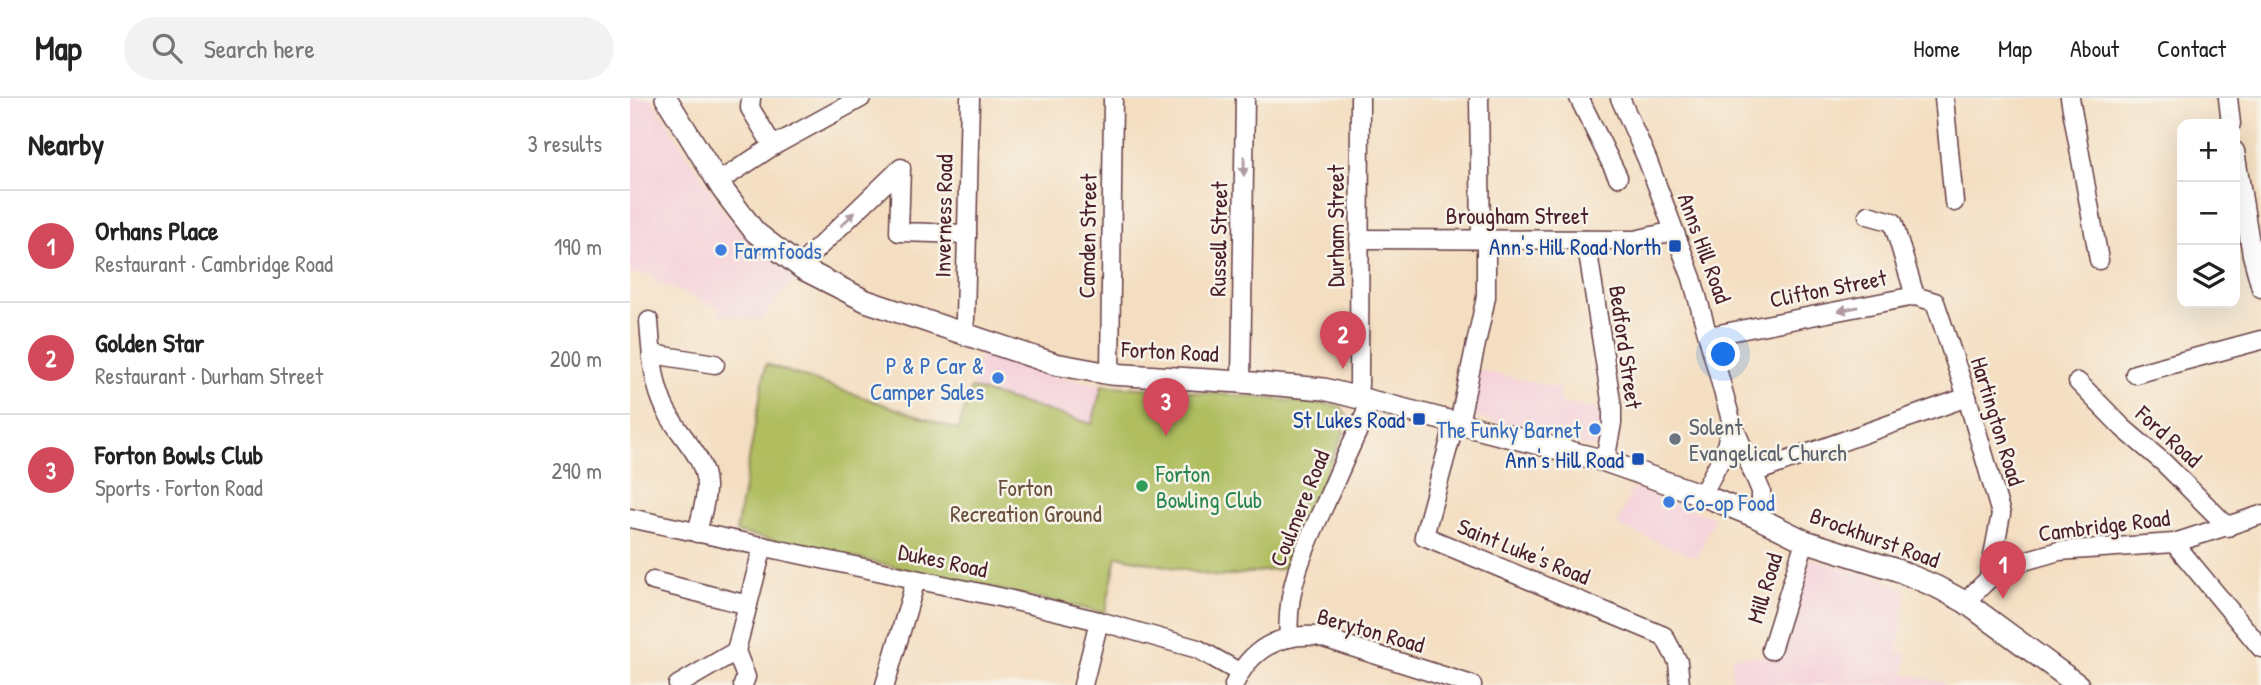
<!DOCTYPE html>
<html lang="en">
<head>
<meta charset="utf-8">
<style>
	body { margin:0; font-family:"Patrick Hand",sans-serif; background:#f2f2f2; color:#222 }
	.controls { position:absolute; right:21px; top:21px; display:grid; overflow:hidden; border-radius:14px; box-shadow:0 7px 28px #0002 }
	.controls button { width:63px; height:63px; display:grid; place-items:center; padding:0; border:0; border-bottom:2px solid #e0e0e0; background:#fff; color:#222; font:35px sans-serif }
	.you { position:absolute; left:1094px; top:257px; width:24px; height:24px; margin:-18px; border:5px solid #fff; border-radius:50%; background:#1a73e8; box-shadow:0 0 0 10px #1a73e833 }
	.badge { display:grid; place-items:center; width:46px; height:46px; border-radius:50%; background:#d1495b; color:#fff; font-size:23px; font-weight:700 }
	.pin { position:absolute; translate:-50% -58px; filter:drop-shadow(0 2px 4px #0008) }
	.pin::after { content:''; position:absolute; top:37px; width:24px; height:21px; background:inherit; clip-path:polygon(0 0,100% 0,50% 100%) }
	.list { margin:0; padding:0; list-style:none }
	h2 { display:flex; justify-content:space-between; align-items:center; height:91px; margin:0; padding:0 28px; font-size:30px }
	h2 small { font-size:23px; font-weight:400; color:#767676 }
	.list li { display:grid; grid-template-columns:46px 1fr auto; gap:21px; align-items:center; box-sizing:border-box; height:112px; padding:0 28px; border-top:2px solid #e0e0e0 }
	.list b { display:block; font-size:26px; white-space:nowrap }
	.list p { margin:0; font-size:23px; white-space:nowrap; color:#767676 }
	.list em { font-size:23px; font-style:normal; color:#767676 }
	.icon { flex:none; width:38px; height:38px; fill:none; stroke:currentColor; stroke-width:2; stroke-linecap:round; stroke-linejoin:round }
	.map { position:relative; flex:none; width:1631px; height:587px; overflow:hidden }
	header { display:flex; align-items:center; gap:42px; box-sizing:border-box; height:98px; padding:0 35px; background:#fff; border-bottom:2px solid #e0e0e0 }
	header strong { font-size:33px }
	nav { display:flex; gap:38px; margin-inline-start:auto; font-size:24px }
	.search { width:490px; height:63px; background:#f2f2f2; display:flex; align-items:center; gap:18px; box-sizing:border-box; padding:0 24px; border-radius:38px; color:#767676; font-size:26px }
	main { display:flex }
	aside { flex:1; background:#fff }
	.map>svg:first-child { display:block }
	.built { fill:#f5cfda }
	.green { fill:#b0be60; stroke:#7d6e46; stroke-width:2 }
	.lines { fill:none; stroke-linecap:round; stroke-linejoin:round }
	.minor-casing { stroke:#643c42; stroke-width:21 }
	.major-casing { stroke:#643c42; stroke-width:24 }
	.minor { stroke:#fff; stroke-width:18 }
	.major { stroke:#fff; stroke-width:21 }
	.oneway { fill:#ae9aa0 }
	.transit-dot { fill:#1a4fb4; stroke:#f7f3e8; stroke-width:2.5 }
	.shop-dot { fill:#3f7fe0; stroke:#f7f3e8; stroke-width:2.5 }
	.worship-dot { fill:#6b7280; stroke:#f7f3e8; stroke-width:2.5 }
	.leisure-dot { fill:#2e9e5b; stroke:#f7f3e8; stroke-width:2.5 }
	.labels { text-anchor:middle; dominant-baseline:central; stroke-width:5; stroke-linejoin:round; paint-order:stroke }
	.street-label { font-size:23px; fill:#4a1f2b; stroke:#f7f3e8 }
	.transit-label { font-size:23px; fill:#164399; stroke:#f7f3e8; text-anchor:end }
	.shop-label { font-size:23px; fill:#366cbe; stroke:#f7f3e8; text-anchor:start }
	.worship-label { font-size:23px; fill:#5b616d; stroke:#f7f3e8; text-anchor:start }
	.leisure-label { font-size:23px; fill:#27864d; stroke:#f7f3e8; text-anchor:start }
	.park-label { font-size:23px; fill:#694f3b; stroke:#f7f3e8 }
</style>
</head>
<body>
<header>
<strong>Map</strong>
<div class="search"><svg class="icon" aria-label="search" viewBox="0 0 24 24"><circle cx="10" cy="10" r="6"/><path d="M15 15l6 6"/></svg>Search here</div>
<nav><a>Home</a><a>Map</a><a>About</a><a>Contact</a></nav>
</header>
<main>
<aside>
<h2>Nearby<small>3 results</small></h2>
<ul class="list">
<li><span class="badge">1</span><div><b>Orhans Place</b><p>Restaurant · Cambridge Road</p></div><em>190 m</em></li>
<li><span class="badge">2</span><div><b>Golden Star</b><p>Restaurant · Durham Street</p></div><em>200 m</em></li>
<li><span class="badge">3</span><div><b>Forton Bowls Club</b><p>Sports · Forton Road</p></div><em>290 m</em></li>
</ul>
</aside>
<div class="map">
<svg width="1631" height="587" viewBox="0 0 1631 587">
	<rect width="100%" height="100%" fill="#f7f3e8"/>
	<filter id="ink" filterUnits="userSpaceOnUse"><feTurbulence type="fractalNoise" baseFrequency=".0143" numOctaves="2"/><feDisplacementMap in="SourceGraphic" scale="14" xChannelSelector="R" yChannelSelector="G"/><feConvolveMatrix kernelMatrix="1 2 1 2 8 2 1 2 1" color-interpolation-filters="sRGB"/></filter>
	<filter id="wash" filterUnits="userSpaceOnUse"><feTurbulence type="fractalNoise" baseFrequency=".00686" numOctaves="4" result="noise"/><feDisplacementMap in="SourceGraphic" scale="28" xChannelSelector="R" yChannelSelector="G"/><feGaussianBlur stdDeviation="1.57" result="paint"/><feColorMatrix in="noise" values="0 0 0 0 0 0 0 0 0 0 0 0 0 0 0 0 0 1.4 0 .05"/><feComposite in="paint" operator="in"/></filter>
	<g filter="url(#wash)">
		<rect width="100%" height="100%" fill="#f4dec1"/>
		<!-- built -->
		<g class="built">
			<polygon points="0,0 21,0 94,114 113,136 166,179 131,222 89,216 90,210 22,182 22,176 0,176"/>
			<polygon points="350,256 420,277 472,287 462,326 341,290"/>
			<polygon points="844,271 931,291 929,304 973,313 972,333 966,351 835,316"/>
			<polygon points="1003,390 1084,420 1067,460 987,427"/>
			<polygon points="1179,460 1261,484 1276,492 1268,554 1277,556 1275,576 1314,585 1314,587 1102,587 1102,558 1151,558"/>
		</g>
		<!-- green -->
		<polygon class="green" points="136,266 328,332 341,290 462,326 472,287 614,298 711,308 719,322 711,327 714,334 656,470 588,479 487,458 475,515 106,434"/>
	</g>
	<g filter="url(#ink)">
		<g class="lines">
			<defs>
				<g id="minor">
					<polyline points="121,0 120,10 143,48"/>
					<polyline points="849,0 851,141"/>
					<polyline points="949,0 988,79"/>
					<polyline points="990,0 1017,61 1062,180 1101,322 1131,393 1131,404 1124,418"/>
					<polyline points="1314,0 1324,104"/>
					<polyline points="1440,0 1469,162"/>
					<polyline points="1598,0 1601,26"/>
					<polyline points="1605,53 1622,157 1631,190"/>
					<polyline points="88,84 143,48 231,0"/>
					<polyline points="1238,117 1263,124 1285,198"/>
					<polyline points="729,141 1005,142 1044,133"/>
					<polyline points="956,142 982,309 982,325 975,363"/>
					<polyline points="169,168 271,70 269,134 337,136"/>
					<path d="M19,223C21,249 22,278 32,303C43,334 75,354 76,387C77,403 70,420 67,435"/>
					<polyline points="333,236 335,221 340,0"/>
					<polyline points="1079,238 1285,198 1305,204 1337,299 1371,416 1359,479"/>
					<polyline points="22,256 85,266"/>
					<polyline points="480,276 483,0"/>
					<polyline points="1505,276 1631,242"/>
					<polyline points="611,284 615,0"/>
					<polyline points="1448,284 1493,330 1534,365 1598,429"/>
					<polyline points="727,299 729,287 730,0"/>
					<polyline points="825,324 794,438 1034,538 1048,564 1050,587"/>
					<polyline points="829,325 856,199 856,141"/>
					<polyline points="1123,375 1337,299"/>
					<polyline points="1072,397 1095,353 1101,325"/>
					<polyline points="0,420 369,499 469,523 568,551 609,574"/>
					<polyline points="1544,445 1631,550"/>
					<polyline points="23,483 118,507"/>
					<polyline points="1335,504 1370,470 1429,453 1544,445 1631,417"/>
					<path d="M659,540C655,491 675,449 695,406C708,376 721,347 735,317L739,302"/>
					<polyline points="1141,552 1175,443"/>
					<polyline points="48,587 106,553"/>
					<polyline points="113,587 116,579 106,553 133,448"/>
					<polyline points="255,587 286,482"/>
					<polyline points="453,587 469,523"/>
					<path d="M604,587C619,552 649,535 687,538L842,587"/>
				</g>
				<polyline id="major" points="36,0 93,92 125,134 173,171 236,203 425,266 480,276 611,284 694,291 975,363 1072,397 1124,418 1175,443 1267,472 1307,489 1335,504 1448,587"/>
			</defs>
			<!-- minor casing -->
			<use href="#minor" class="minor-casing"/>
			<!-- major casing -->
			<use href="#major" class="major-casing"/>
			<!-- minor -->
			<use href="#minor" class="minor"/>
			<!-- major -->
			<use href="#major" class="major"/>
		</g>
		<!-- one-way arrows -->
		<defs><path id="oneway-solid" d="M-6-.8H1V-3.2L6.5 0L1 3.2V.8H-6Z" transform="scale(1.75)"/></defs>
		<g class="oneway">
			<use href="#oneway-solid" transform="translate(614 68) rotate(91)"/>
			<use href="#oneway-solid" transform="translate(218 121) rotate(-44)"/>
			<use href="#oneway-solid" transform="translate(1218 211) rotate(169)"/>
		</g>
	</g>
	<!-- markers -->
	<g class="transit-dot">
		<rect x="1038" y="141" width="14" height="14" rx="3.5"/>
		<rect x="782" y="314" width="14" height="14" rx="3.5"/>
		<rect x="1001" y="354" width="14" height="14" rx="3.5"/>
	</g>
	<g class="shop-dot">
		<circle cx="91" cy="152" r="7"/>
		<circle cx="368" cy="280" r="7"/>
		<circle cx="965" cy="331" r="7"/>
		<circle cx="1039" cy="404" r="7"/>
	</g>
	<circle class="worship-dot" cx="1045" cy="341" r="7"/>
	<circle class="leisure-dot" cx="512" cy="388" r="7"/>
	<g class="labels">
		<!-- street labels -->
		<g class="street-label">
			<text x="887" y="117">Brougham Street</text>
			<text transform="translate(313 118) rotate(-89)">Inverness Road</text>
			<text transform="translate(705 128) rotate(-90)">Durham Street</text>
			<text transform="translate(457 138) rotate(-89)">Camden Street</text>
			<text transform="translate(588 141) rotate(-89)">Russell Street</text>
			<text transform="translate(1075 150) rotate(70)">Anns Hill Road</text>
			<text transform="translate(1198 190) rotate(-11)">Clifton Street</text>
			<text transform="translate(996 249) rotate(82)">Bedford Street</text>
			<text transform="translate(540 253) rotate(3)">Forton Road</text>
			<text transform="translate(1368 323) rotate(73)">Hartington Road</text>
			<text transform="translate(1539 338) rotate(42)">Ford Road</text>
			<text transform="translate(669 410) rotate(-68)">Coulmere Road</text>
			<text transform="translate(1474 427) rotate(-7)">Cambridge Road</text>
			<text transform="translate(1245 439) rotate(20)">Brockhurst Road</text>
			<text transform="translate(894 453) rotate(22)">Saint Luke's Road</text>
			<text transform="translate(313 462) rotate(12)">Dukes Road</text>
			<text transform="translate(1134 490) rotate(-73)">Mill Road</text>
			<text transform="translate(741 532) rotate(16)">Beryton Road</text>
		</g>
		<!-- transit labels -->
		<g class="transit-label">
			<text x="1031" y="148">Ann's Hill Road North</text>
			<text x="775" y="321">St Lukes Road</text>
			<text x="994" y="361">Ann's Hill Road</text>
		</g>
		<!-- shop labels -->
		<g class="shop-label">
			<text x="105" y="152">Farmfoods</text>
			<text x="354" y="267" text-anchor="end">P &amp; P Car &amp;<tspan x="354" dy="26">Camper Sales</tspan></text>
			<text x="951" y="331" text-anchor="end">The Funky Barnet</text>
			<text x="1053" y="404">Co-op Food</text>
		</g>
		<!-- worship labels -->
		<g class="worship-label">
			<text x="1059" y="328">Solent<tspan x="1059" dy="26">Evangelical Church</tspan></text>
		</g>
		<!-- leisure labels -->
		<g class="leisure-label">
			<text x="526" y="375">Forton<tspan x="526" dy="26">Bowling Club</tspan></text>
		</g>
		<!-- park labels -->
		<g class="park-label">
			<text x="396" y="389">Forton<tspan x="396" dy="26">Recreation Ground</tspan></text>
		</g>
	</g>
</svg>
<div class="controls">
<button>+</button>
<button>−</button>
<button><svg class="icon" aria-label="layers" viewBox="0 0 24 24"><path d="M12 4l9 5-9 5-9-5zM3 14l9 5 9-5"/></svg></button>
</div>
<div class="you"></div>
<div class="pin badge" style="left:1373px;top:501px">1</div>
<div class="pin badge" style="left:713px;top:271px">2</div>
<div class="pin badge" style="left:536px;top:338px">3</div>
</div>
</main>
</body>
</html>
